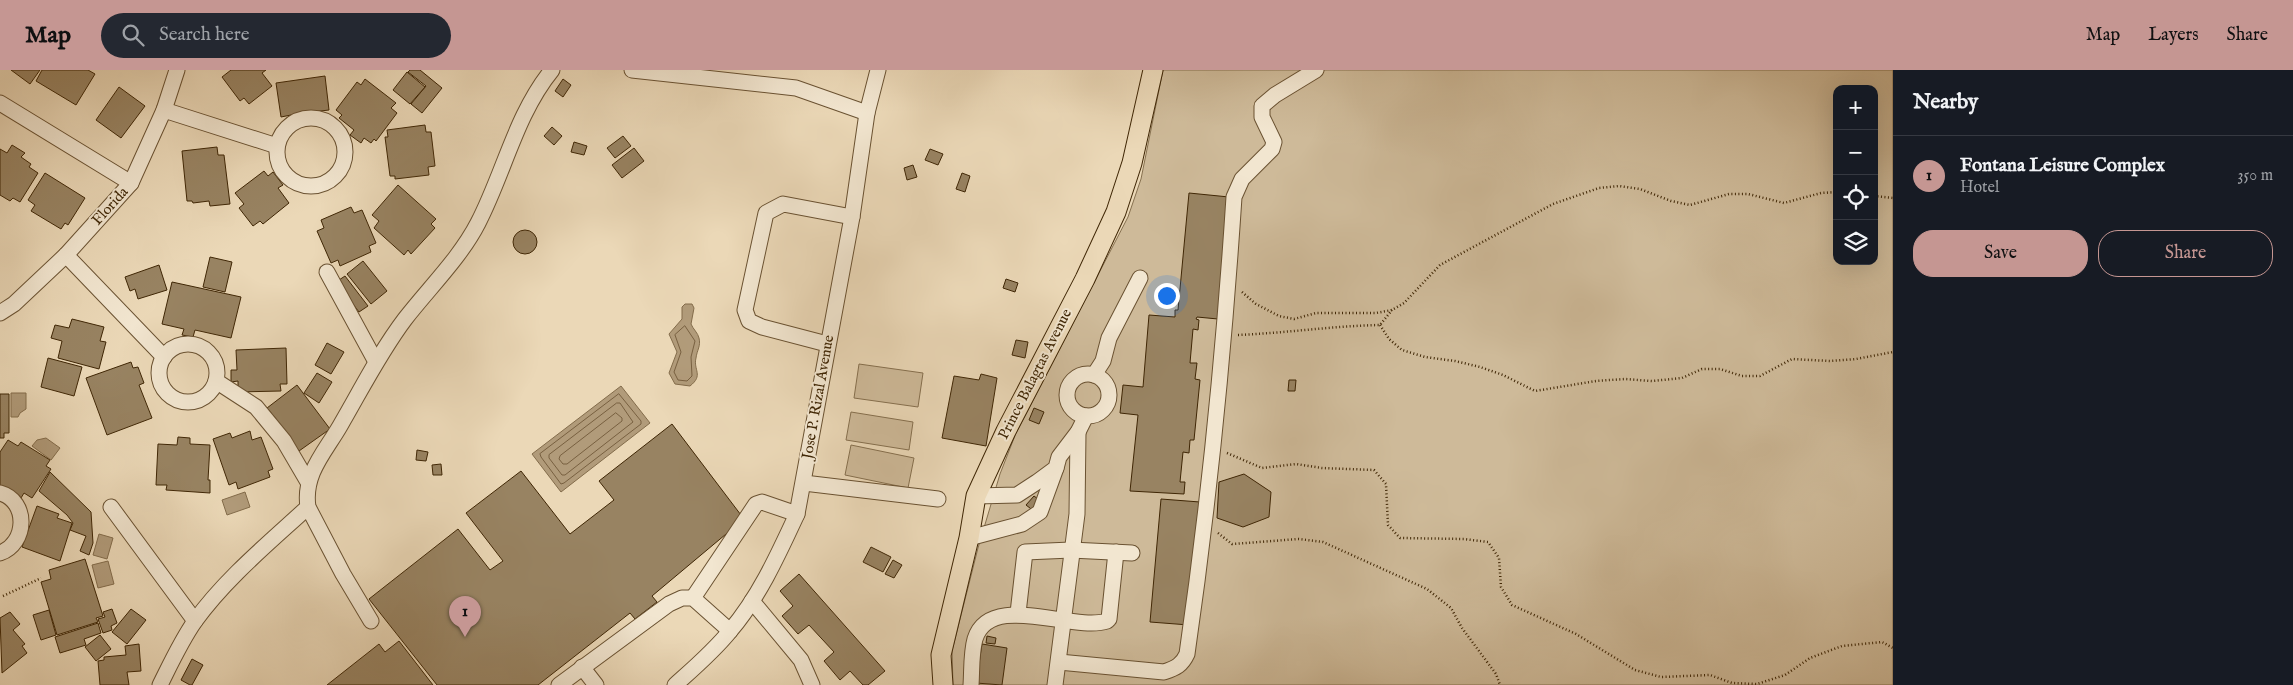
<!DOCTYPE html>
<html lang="en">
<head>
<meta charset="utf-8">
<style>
	body { margin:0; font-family:"IM FELL English",serif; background:#242831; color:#f1f3f6 }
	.controls { position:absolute; right:15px; top:15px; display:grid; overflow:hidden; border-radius:10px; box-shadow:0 5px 20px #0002 }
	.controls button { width:45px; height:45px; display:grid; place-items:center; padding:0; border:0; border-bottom:1px solid #363941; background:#171b24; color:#f1f3f6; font:25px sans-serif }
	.you { position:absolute; left:1166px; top:225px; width:18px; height:18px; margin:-12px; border:4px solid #fff; border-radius:50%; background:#1a73e8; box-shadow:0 0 0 8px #1a73e833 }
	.badge { display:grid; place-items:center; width:32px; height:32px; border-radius:50%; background:#c59692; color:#111; font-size:16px; font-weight:700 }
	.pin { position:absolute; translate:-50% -41px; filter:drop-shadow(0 1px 2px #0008) }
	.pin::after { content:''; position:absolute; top:26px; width:18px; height:15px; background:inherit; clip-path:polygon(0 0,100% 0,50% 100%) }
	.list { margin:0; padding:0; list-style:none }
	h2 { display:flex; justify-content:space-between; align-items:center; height:65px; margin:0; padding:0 20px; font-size:21px }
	h2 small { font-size:16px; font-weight:400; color:#9ea1a6 }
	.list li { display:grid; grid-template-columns:32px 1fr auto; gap:15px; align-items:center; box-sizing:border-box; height:80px; padding:0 20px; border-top:1px solid #363941 }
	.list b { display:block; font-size:19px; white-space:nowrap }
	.list p { margin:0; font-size:16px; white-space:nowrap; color:#9ea1a6 }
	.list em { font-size:16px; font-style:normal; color:#9ea1a6 }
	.actions { display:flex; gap:10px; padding:15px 20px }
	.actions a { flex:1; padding:11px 0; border:1px solid #c59692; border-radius:20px; text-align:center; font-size:18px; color:#c59692 }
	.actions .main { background:#c59692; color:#111 }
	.icon { flex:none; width:28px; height:28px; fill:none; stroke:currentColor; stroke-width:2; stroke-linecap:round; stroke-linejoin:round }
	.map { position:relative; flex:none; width:1893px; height:615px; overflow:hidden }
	header { display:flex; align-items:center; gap:30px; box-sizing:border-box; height:70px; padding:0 25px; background:#c59692; color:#111 }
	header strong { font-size:24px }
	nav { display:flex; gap:28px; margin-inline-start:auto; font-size:18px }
	.search { width:350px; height:45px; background:#242831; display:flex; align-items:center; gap:12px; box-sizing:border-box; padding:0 18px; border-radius:28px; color:#9ea1a6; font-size:19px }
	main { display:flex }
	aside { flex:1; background:#171b24 }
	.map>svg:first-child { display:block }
	.green { fill:#ceba99; stroke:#86704f; fill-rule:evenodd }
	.water { fill:#b19b7a; stroke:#836c4b }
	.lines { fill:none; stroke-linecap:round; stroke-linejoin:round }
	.shore { stroke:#786040; stroke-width:1 }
	.building { fill:#988362; stroke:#3f2605 }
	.minor-casing { stroke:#6a5232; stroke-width:17 }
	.major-casing { stroke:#3f2605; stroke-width:21 }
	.path { stroke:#3f2605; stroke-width:2.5; stroke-dasharray:1 2.5; stroke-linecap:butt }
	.minor { stroke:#f2e6d0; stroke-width:15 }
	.major { stroke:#ebd8b7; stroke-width:19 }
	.labels { text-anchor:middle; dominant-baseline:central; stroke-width:4; stroke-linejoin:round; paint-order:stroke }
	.street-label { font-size:15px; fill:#3f2605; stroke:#f2e6d0 }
</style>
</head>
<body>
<header>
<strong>Map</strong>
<div class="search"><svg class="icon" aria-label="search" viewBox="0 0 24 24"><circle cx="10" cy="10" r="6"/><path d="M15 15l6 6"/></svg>Search here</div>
<nav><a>Map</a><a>Layers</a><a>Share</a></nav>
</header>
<main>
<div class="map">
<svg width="1893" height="615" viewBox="0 0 1893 615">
	<rect width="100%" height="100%" fill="#ebd8b7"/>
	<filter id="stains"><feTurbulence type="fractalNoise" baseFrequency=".004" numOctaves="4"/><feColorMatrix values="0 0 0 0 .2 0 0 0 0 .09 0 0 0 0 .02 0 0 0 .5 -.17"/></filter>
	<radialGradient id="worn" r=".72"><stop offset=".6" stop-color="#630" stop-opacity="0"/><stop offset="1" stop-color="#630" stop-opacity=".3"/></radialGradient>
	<!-- green -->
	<g class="green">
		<path d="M1163,0H1893V615H953L952,581L978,478L1000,404L1016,363L1128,147L1141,109ZM1837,19H1874V191H1837Z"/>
		<polygon points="859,294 923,303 918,337 854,328"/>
		<polygon points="851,342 913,352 909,380 846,370"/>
		<polygon points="851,375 914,388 908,418 845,405"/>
	</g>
	<!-- water -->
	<g class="water">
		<path d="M685,234H692L694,238L691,254C693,259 698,263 699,268C701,276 697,280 696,288C693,300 704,305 690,316L675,314L669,303L677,282L669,264L682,249V237Z"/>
		<polygon points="621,316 650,353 561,422 532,384"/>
		<polygon points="11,323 26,323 26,339 20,343 18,347 11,347"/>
		<polygon points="46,368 60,378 51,390 32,376 37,370"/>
		<polygon points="245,422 250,437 227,445 222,430"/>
		<polygon points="99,464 113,468 107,489 93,485"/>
		<polygon points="108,491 114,514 98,518 92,495"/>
	</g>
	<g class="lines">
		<!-- shore -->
		<g class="shore">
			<polygon points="685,256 695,271 691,287 692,306 687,311 678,310 674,302 681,282 675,265"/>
			<polygon points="619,324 641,351 641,354 564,413 561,414 541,387 540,384"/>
			<polygon points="617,333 620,333 633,352 565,405 562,405 549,388 549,385"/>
			<polygon points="616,343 622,348 622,351 567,394 563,394 559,389 560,386"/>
		</g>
	</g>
	<!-- building -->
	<g class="building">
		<polygon points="11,0 40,0 30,14"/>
		<polygon points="42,0 88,0 95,4 76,35 36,11"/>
		<polygon points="231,0 266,0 262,3 272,16 249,34 244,28 240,31 222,7"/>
		<polygon points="410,0 420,0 442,18 422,43 411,34 426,16 408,2"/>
		<polygon points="407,2 425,17 410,34 393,20"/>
		<polygon points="325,6 329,40 312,42 313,47 291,50 291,45 281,47 276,13"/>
		<polygon points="365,9 396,33 391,38 397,43 376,71 374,69 371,73 364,68 361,73 350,65 354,60 339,48 342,45 336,40 357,12 361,15"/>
		<polygon points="563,9 571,15 563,27 555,21"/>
		<polygon points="119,17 145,36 121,68 96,50"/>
		<polygon points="425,55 426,62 431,62 435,96 428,97 429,105 395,109 395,106 390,106 385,67 388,67 387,60"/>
		<polygon points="552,57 562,66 554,75 544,66"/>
		<polygon points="623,66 631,76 615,88 607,78"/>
		<polygon points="574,72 587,76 584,85 571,82"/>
		<polygon points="12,75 25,83 21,87 31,94 29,97 38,103 20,132 13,128 10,131 0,125 0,79 7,83"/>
		<polygon points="217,77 218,85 224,85 230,134 210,136 209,131 193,133 192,131 187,131 182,81"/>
		<polygon points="634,78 644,91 622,108 612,95"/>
		<polygon points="930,79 943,84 938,95 925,90"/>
		<polygon points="913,95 917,107 907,110 904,98"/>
		<polygon points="264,101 268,106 273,102 283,115 278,118 289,133 263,154 260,151 253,156 239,138 244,134 235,123"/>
		<polygon points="45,103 85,128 68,155 65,153 61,159 31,141 35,135 28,130"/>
		<polygon points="962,103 970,106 965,122 956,119"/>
		<polygon points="398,115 436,149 431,154 435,158 411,184 408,180 404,185 374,158 379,151 372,145"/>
		<polygon points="1189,123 1229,127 1218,249 1197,247 1196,249 1199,250 1198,260 1193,259 1190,293 1197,293 1195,309 1200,310 1194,370 1190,370 1189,383 1183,382 1180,412 1185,412 1184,424 1130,421 1138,345 1120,343 1123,315 1143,317 1149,245 1175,247 1175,240 1178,240"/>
		<polygon points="351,137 354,143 362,140 376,173 369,176 371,182 340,196 338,190 331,193 317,161 324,158 321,150"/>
		<circle cx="525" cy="172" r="12"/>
		<polygon points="210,187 232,192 225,222 203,217"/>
		<polygon points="363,191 387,221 371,234 347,204"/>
		<polygon points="159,195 167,220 138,229 135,219 130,221 125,207"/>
		<polygon points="345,206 368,236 359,242 336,212"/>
		<polygon points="1006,209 1018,213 1015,222 1003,218"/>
		<polygon points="172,212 241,227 231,268 195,260 193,267 182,265 184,259 162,254"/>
		<polygon points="72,249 104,257 100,271 106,272 99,299 58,288 62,271 51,268 55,255 69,258"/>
		<polygon points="1016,270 1028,272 1025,288 1012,285"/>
		<polygon points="327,273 344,282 331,304 315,295"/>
		<polygon points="286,278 287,314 280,314 281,321 238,322 238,311 231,312 231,300 237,300 236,280"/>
		<polygon points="48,288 82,297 74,326 41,317"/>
		<polygon points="131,292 133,298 138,297 144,313 139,315 152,348 107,365 86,308"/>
		<polygon points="317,303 332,312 319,333 304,323"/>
		<polygon points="981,304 997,308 986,376 942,368 954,306 979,310"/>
		<polygon points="1289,310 1296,310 1295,321 1288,321"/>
		<polygon points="297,315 330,359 299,381 281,357 271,353 276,349 267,338"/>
		<polygon points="0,324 9,324 9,363 4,363 4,368 0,368"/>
		<polygon points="1034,338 1044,342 1039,354 1029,350"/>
		<polygon points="672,354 744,449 652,526 657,532 635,549 630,543 538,615 437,615 369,529 458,459 490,500 503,491 466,443 521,401 570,464 614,430 599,411"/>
		<polygon points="250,361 252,370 261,367 273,399 268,401 270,407 238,419 236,412 229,415 213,369 230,363 232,368"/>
		<polygon points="178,367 190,368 190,374 210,375 208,410 210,410 210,423 166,420 167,415 156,415 158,374 177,375"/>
		<polygon points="8,370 18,376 21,372 50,390 46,396 51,399 32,428 24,423 21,428 6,418 0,419 0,382"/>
		<polygon points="417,380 428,382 426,391 416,390"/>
		<polygon points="441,394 442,405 433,405 432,395"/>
		<polygon points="50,402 91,442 93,473 89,485 80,481 86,466 70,460 73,453 67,445 39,421"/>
		<polygon points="1244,404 1271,422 1269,447 1243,457 1217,448 1219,412"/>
		<polygon points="1034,426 1042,432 1035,442 1026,435"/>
		<polygon points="1161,429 1200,432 1189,555 1150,552"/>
		<polygon points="37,436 59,444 57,448 72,453 60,491 22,477"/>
		<polygon points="871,477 891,487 883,502 863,492"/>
		<polygon points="85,489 103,546 96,548 98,552 57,565 41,512 51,509 49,500"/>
		<polygon points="893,490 902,495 894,508 885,504"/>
		<polygon points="799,504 885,601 868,615 863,615 850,601 840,610 824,591 834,582 809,555 798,564 782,546 793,536 780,521"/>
		<polygon points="112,539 117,553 111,556 112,560 103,563 98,549 105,547 103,542"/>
		<polygon points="131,539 146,550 127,574 112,562"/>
		<polygon points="49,540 56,565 41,570 33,545"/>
		<polygon points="10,542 20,554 13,560 25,574 22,576 27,583 2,603 0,548"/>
		<polygon points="98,553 101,563 84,569 86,575 60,583 55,567"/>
		<polygon points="100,565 111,579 96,591 85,577"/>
		<polygon points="987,566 996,568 995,574 986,573"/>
		<polygon points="399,571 433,615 327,615 379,574 385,582"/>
		<polygon points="139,574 141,601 127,602 129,615 100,615 98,591 104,590 104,587 126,585 125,576"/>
		<polygon points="982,574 1007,578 1002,615 976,613"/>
		<polygon points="192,589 203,595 192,615 190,615 181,610"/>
	</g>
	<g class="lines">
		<defs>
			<g id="minor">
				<polyline points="632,0 796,18 867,43"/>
				<polyline points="0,33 131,113"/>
				<polyline points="164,40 277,76"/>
				<circle cx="311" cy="82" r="34"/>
				<polyline points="66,185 164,287"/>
				<polyline points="327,202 376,292"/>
				<polyline points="0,243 14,234 66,185 131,113 164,40 177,0"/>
				<circle cx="188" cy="303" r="29"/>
				<polyline points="827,274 762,257 749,251 745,240 766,143 783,134 852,147"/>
				<circle cx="1088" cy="325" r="21"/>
				<polyline points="1094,305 1103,291 1109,268 1140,208"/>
				<polyline points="216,311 256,337 284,371 308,412"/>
				<polyline points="804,413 938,429"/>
				<path d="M0,423C29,431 27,474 0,483"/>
				<polyline points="976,426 1017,425 1037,412 1056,398 1059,387 1078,362 1086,346"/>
				<polyline points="111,437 195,551"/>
				<polyline points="969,468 1022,454 1040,442 1056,398"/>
				<polyline points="693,528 756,434 762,432 797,444"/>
				<polyline points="752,531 801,590 812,615"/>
				<polyline points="1018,543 1025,482 1071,480 1132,483"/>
				<path d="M371,551L343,504L308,437C303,404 325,382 340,356C361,320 380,282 405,249C429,218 460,188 478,153C504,103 516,44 552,0"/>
				<path d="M1059,592L1164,602C1176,598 1182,595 1187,584C1209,432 1224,281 1234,127L1242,109L1272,79L1274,72L1262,47V36L1275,25L1316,0"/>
				<polyline points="582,597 596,615"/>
				<path d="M160,615C171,593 181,571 195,551C225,509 270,472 308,437"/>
				<polyline points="559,615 669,534 682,528 693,528 730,561"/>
				<path d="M675,615C694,598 714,581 730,561C759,527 778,485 797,444L852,147L867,43L878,0"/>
				<path d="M971,615C972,601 971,583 975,569C990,521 1072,562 1107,551L1109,549L1116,482"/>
				<polyline points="1055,615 1077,444 1078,362"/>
			</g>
			<polyline id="major" points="943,615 941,585 969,468 976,426 1006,361 1085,209 1116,142 1132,93 1153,0"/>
		</defs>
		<!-- minor casing -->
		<use href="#minor" class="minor-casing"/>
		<!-- major casing -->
		<use href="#major" class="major-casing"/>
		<!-- path -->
		<g class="path">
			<polyline points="1874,126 1893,128"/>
			<polyline points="1242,222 1256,234 1279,246 1294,249 1316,243 1376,243 1392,240 1404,233 1440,195 1553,134 1599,118 1619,116 1640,119 1671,131 1690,135 1729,124 1748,124 1784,133 1821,123 1837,122"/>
			<polyline points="1380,255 1389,269 1402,280 1425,287 1455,291 1480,297 1503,305 1535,321 1596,311 1625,309 1652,311 1682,308 1702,299 1720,299 1742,306 1760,306 1792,289 1830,291 1856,289 1893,282"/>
			<path d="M1238,265C1286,263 1332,256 1380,255L1392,240"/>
			<polyline points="1227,383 1262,398 1296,394 1322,398 1374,400 1386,414 1388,455 1400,468 1464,469 1488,472 1499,488 1501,517 1512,535 1576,564 1635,600 1661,607 1710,605 1732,613 1757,614 1785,605 1810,588 1842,576 1882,572 1893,578"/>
			<polyline points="1218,463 1232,474 1299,469 1323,472 1427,519 1451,538 1462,558 1496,604 1500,615"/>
			<polyline points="3,526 41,508"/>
		</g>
		<!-- minor -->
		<use href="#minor" class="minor"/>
		<!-- major -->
		<use href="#major" class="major"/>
	</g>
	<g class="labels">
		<!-- street labels -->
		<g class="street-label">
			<text transform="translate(110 136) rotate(-48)">Florida</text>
			<text transform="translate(1035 304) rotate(-63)">Prince Balagtas Avenue</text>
			<text transform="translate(818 327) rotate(-80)">Jose P. Rizal Avenue</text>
		</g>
	</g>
	<rect width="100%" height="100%" filter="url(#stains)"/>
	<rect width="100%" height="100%" fill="url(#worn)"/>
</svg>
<div class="controls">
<button>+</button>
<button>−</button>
<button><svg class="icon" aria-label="locate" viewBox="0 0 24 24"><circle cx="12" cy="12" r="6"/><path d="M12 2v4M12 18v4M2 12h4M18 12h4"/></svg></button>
<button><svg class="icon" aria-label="layers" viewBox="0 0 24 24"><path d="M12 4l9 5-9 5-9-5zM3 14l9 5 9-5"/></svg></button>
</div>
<div class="you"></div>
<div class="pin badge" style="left:465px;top:567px">1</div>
</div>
<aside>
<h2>Nearby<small></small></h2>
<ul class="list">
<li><span class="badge">1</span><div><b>Fontana Leisure Complex</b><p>Hotel</p></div><em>350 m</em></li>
</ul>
<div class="actions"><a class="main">Save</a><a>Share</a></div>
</aside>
</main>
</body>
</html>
